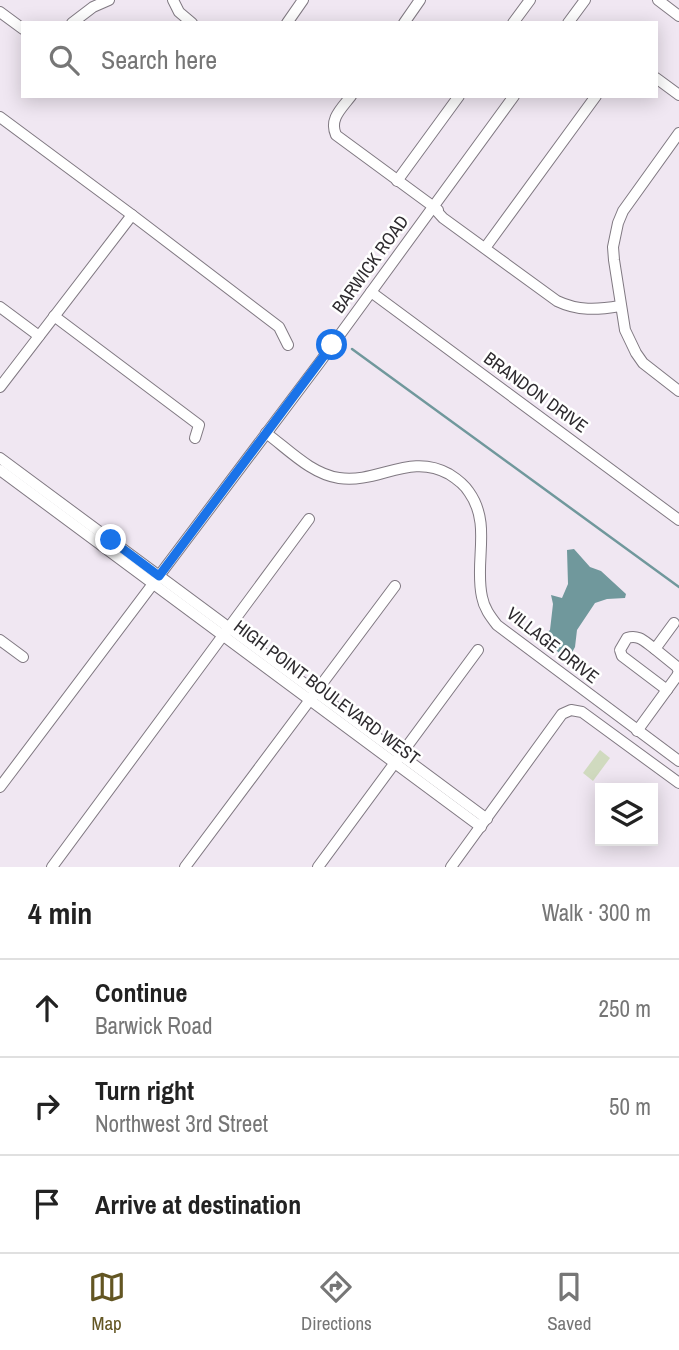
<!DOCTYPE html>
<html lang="en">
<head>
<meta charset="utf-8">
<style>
	body { margin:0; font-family:"Archivo Narrow",sans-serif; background:#f6f6f6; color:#222 }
	.controls { position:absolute; right:21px; bottom:21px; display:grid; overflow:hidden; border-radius:0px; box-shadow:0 4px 18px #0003 }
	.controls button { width:63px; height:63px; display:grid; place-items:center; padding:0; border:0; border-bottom:2px solid #e0e0e0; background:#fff; color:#222; font:35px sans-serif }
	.stop { position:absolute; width:21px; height:21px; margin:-16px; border:5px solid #1a73e8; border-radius:50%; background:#fff }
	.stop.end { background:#1a73e8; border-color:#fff; box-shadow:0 2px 7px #0008 }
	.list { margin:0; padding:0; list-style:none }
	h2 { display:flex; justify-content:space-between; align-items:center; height:91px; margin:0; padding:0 28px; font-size:30px }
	h2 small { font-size:23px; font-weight:400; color:#767676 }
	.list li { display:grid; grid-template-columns:46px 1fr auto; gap:21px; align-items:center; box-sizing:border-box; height:98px; padding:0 28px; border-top:2px solid #e0e0e0 }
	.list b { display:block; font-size:26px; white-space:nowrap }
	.list p { margin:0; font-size:23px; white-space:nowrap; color:#767676 }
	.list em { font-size:23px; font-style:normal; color:#767676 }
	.icon { flex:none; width:38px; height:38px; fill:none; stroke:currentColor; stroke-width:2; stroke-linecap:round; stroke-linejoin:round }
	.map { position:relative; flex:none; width:679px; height:867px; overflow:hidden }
	.search { position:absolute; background:#fff; box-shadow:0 4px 18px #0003; left:21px; right:21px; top:21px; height:77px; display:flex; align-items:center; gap:18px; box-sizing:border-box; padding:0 24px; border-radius:0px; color:#767676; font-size:26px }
	.sheet { height:385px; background:#fff }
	nav { display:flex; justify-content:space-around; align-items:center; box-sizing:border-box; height:98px; border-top:2px solid #e0e0e0; background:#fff; font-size:19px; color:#767676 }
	nav a { display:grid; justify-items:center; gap:4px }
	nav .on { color:#635623 }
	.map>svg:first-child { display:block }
	.green { fill:#d0dabf }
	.water { fill:#70989c }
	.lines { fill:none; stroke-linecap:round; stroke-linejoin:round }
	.stream { stroke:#70989c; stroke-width:2.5 }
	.minor-casing { stroke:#807982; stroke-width:12 }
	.minor { stroke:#fff; stroke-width:10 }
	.route { stroke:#1a73e8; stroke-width:9 }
	.labels { text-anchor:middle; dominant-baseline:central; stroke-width:5; stroke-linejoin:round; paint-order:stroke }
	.street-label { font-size:18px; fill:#2e2b2f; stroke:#fff }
</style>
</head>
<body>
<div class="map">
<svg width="679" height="867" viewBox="0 0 679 867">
	<rect width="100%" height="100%" fill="#f0e7f2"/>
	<!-- green -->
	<polygon class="green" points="600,750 610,758 593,781 583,773"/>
	<!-- water -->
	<polygon class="water" points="574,549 590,567 601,571 626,594 625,598 607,599 595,603 577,630 575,647 569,658 563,656 541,638 550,630 553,604 551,595 562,598 568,584 567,550"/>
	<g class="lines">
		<!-- stream -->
		<polyline class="stream" points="352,349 679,587"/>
		<defs>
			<g id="minor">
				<polyline points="173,0 179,12 192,23"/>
				<polyline points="658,0 679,16"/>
				<polyline points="0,12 23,29"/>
				<polyline points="72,23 93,7 109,0"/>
				<polyline points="287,23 303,0"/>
				<polyline points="404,23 420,0"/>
				<polyline points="513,23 530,0"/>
				<polyline points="568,23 585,0"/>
				<polyline points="656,78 679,95"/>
				<path d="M351,96C341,109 329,119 336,135L438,210"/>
				<polyline points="0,117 132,215 279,327 288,345"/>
				<polyline points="679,133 623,211 618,223 613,247 614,260 625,330 636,353 643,363 679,391"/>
				<polyline points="397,181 459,96"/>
				<path d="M433,207L443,218L557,301C578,311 597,310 620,306"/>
				<polyline points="485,248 596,96"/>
				<polyline points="371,292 679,520"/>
				<polyline points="0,307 39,336"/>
				<polyline points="54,316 199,425 195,438"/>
				<polyline points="0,387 132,215"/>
				<path d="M266,433C288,449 311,474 339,478C378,484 410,452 449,474C457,479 464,484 469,492C492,524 474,562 482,597C484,608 490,616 497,625L679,761"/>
				<polyline points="0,458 487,819"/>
				<polyline points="0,470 481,827"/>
				<polyline points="0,640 23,657"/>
				<path d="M655,649C645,642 639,634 627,638L620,650L622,656L626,659L667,690"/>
				<polyline points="637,731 677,676 679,671 676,666 655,649 674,623"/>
				<polyline points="0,787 320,362 514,96"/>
				<polyline points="52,867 309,519"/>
				<polyline points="185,867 395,586"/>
				<polyline points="318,867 478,650"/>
				<polyline points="451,867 562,714 571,710 582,712 679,783"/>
			</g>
		</defs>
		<!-- minor casing -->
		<use href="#minor" class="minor-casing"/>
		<!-- minor -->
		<use href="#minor" class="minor"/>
	</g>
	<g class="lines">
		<!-- route -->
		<polyline class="route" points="111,540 159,576 332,345"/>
	</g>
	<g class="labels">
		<!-- street labels -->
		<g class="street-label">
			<text transform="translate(370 264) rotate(-54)">BARWICK ROAD</text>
			<text transform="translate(536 392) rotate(36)">BRANDON DRIVE</text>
			<text transform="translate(553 645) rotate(38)">VILLAGE DRIVE</text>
			<text transform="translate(327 692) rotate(37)">HIGH POINT BOULEVARD WEST</text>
		</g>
	</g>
</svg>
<div class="controls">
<button><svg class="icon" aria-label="layers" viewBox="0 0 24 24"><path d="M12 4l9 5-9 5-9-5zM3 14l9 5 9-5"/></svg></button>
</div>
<div class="stop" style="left:332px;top:345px"></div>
<div class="stop end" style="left:111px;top:540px"></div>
<div class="search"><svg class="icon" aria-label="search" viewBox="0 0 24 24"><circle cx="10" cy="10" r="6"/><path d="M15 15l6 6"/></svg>Search here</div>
</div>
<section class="sheet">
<h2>4 min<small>Walk · 300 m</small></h2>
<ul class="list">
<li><svg class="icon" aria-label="ahead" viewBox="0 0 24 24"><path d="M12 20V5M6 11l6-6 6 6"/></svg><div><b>Continue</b><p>Barwick Road</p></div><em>250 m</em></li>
<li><svg class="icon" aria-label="right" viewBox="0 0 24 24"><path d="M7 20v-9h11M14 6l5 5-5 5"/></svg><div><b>Turn right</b><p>Northwest 3rd Street</p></div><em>50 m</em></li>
<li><svg class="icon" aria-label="arrive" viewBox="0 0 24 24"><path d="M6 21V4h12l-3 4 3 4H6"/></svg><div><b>Arrive at destination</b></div></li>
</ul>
</section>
<nav>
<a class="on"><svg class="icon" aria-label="map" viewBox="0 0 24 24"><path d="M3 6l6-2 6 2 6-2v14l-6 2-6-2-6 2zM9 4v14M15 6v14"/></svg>Map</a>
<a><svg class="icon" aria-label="directions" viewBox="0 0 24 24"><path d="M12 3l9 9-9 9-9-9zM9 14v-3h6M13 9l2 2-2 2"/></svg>Directions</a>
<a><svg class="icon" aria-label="saved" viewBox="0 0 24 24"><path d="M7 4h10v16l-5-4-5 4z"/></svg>Saved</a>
</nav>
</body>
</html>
